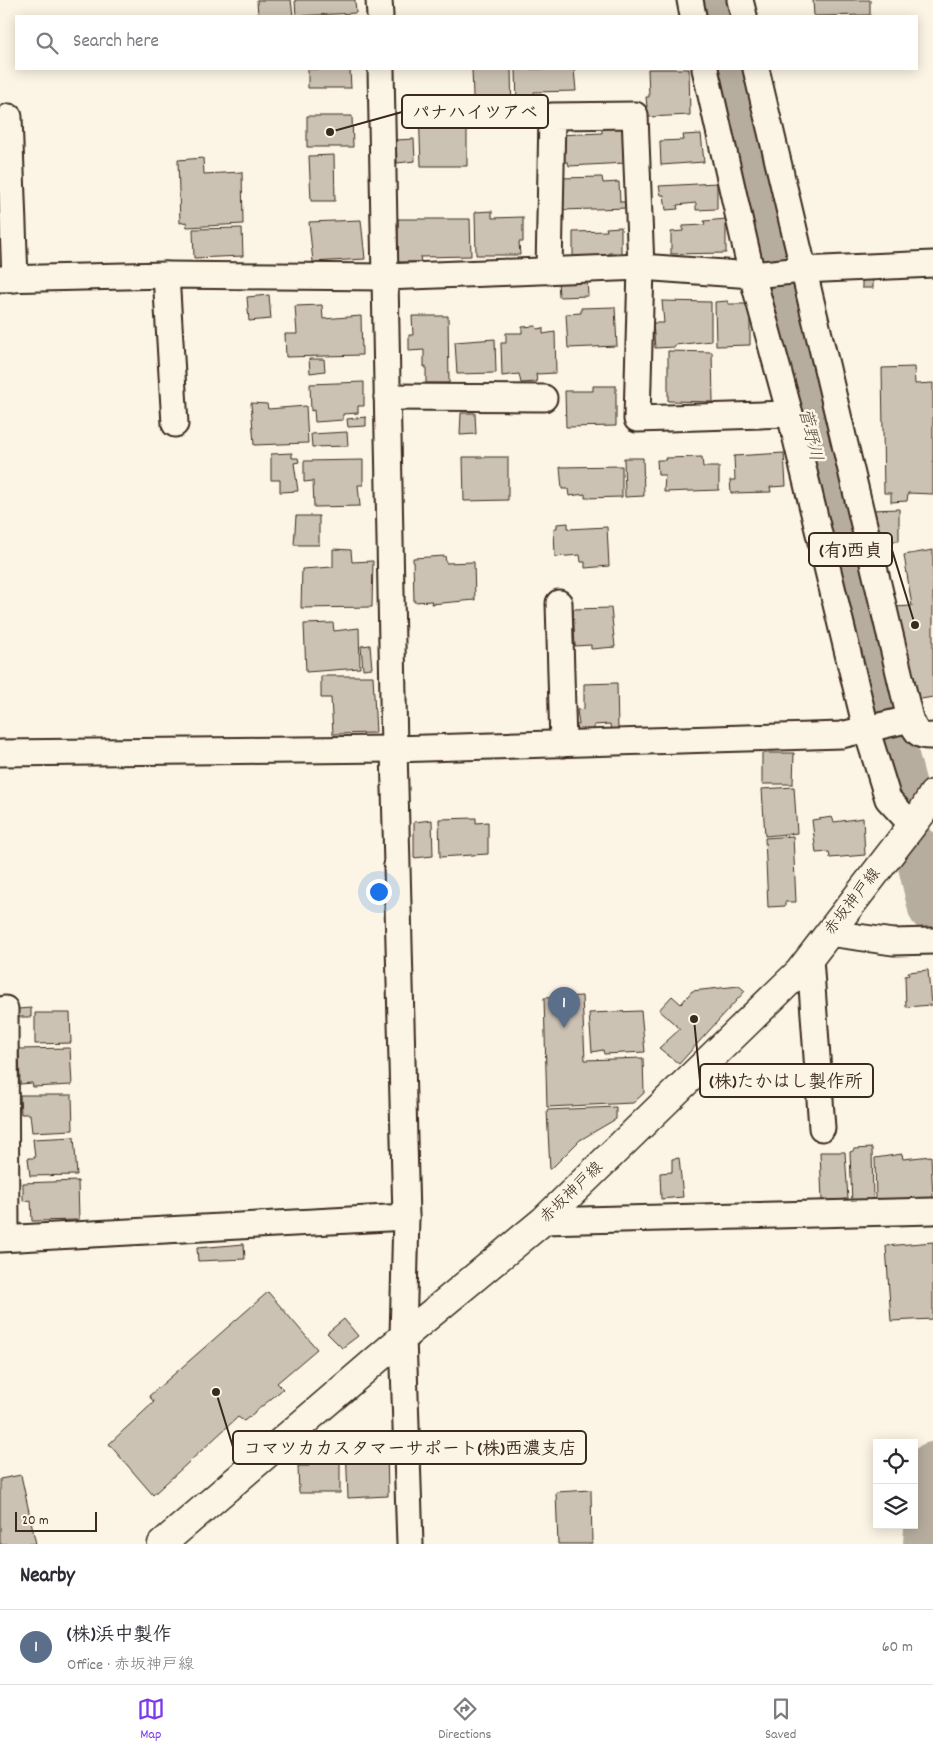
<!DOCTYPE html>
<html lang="en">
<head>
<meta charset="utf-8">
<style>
	body { margin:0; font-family:Dekko,"Klee One",sans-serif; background:#f2f2f3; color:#2b2b33 }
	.controls { position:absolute; right:15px; bottom:15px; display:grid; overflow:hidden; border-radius:0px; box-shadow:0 2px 12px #0003 }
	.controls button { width:45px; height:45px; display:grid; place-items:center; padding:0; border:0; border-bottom:1px solid #e1e1e2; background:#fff; color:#2b2b33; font:25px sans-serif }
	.scale { position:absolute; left:15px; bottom:12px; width:82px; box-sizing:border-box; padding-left:5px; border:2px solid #3b2a1e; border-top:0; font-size:14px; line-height:18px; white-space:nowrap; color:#3b2a1e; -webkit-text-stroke:4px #fcf5e5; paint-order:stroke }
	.you { position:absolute; left:378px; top:891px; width:18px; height:18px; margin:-12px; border:4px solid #fff; border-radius:50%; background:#1a73e8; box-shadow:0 0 0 8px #1a73e833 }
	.badge { display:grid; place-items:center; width:32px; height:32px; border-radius:50%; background:#7c3aed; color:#fff; font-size:16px; font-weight:700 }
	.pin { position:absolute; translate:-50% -41px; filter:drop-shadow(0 1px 2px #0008) }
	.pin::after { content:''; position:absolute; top:26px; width:18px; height:15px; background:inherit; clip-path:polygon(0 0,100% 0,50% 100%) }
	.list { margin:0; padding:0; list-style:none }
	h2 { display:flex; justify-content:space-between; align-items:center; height:65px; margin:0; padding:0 20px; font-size:21px }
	h2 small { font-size:16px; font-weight:400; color:#7c7c81 }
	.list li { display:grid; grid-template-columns:32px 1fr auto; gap:15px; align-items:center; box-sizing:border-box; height:75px; padding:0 20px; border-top:1px solid #e1e1e2 }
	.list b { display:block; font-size:19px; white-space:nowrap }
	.list p { margin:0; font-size:16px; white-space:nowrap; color:#7c7c81 }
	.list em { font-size:16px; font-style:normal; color:#7c7c81 }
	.icon { flex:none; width:28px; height:28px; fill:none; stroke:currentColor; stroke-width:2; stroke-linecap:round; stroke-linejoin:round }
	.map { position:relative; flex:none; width:933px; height:1544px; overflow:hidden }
	.search { position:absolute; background:#fff; box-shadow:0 2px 12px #0003; left:15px; right:15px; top:15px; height:55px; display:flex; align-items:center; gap:12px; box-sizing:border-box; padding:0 18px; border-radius:0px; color:#7c7c81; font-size:19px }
	.sheet { height:140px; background:#fff }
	nav { display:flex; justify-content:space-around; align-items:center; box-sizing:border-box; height:70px; border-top:1px solid #e1e1e2; background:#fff; font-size:14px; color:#7c7c81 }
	nav a { display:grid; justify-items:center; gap:2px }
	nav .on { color:#7c3aed }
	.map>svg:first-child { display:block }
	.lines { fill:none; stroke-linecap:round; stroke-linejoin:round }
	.river { stroke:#b7ad9e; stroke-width:50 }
	.building { fill:#ccc2b3; stroke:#3b2a1e }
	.street-casing { stroke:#3b2a1e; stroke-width:29 }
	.secondary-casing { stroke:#3b2a1e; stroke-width:31 }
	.street { stroke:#fcf5e5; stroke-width:25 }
	.secondary { stroke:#fcf5e5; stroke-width:28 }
	.labels { text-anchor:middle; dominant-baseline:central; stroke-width:5; stroke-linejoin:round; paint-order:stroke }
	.street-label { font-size:16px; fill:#3b2a1e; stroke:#fcf5e5 }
	.water-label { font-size:18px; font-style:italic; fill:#605144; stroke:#fcf5e5 }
	.leader { fill:none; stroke:#3b2a1e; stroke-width:2 }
	.callout-dot { fill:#3b2a1e; stroke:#fcf5e5; stroke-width:2 }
	.callout { fill:#fcf5e5; stroke:#3b2a1e; stroke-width:2 }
	.callout-label { font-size:18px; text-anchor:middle; font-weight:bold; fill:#3b2a1e }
</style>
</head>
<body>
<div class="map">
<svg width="933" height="1544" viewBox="0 0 933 1544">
	<rect width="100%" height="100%" fill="#fcf5e5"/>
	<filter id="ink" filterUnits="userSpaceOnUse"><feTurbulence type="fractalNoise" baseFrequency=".02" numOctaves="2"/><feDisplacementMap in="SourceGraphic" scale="10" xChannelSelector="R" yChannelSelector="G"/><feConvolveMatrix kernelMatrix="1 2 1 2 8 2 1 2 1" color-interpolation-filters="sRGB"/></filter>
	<g filter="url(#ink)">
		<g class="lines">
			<!-- river -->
			<g class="river">
				<polyline points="716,0 720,16"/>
				<polyline points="731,69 814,461 881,686 895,760 905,797"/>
				<polyline points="920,853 933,908"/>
				<polyline points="928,1544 933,1467"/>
			</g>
		</g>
		<!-- building -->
		<g class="building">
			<polygon points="257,0 291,0 293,16 258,16"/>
			<polygon points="295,0 355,0 356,13 296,16"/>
			<polygon points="813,0 870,0 870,15 814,16"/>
			<polygon points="308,69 350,70 351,88 308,88"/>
			<polygon points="472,69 511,69 512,120 474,122"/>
			<polygon points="516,69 574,69 576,91 534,92 534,103 517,104"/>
			<polygon points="648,69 689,69 690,115 648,117 646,97 649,97"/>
			<polygon points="467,109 467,166 421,166 419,110"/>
			<polygon points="307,116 352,116 353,147 307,147"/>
			<polygon points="624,127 626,163 569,166 568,162 560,163 558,135 602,133 602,128"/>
			<polygon points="701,134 704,162 661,165 660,141 684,140 683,135"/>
			<polygon points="414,139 415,161 397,163 396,140"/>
			<polygon points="334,155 335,201 311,201 309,156"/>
			<polygon points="203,158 204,174 242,172 243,224 187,227 186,222 180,223 178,160"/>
			<polygon points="602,177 603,183 619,182 620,202 627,202 628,208 560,210 559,178"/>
			<polygon points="717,183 717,209 696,210 696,203 677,205 678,209 666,210 664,195 661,195 659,186"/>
			<polygon points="492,211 492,218 523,217 523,242 519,242 520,255 476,255 475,212"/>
			<polygon points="398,219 470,219 471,256 420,257 421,262 398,262"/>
			<polygon points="726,219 726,253 671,254 671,232 683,231 683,226 705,225 704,221"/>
			<polygon points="361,220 365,259 313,262 309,222"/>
			<polygon points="621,227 621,253 609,253 609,258 573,258 573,232 607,231 606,228"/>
			<polygon points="242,228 243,256 194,258 193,229"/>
			<rect x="862" y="276" width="11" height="12"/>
			<polygon points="587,279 588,296 559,297 558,280"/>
			<polygon points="269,295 271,319 249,321 247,297"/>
			<polygon points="662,301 711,302 711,341 675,345 675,347 655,348 653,323 664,323"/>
			<polygon points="728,301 728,304 747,304 748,310 750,310 750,345 716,346 715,302"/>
			<polygon points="322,305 323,319 361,316 362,355 286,357 285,334 297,334 295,306"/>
			<polygon points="615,307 617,346 568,348 566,314 581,313 581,308"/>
			<polygon points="412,316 448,316 449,383 426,383 426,366 424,367 424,350 409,351 409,335 413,335"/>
			<polygon points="536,326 537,329 543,328 543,334 555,332 556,373 536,374 537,382 521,383 519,374 502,376 501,343 506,343 506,333 522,333 522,327"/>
			<polygon points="495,339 496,373 457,374 455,342"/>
			<polygon points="668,351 712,352 713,402 668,401"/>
			<polygon points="309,359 324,359 325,371 310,373"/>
			<polygon points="914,367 915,384 933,383 933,494 908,493 907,501 891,502 891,493 884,493 882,368"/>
			<polygon points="364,382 364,406 358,406 358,413 343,414 343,420 315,422 314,410 311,411 310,384"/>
			<polygon points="593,386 616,386 616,426 566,427 565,391 593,391"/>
			<polygon points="251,403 267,404 268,409 306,406 308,443 254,445"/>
			<polygon points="461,413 475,413 476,434 460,435"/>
			<polygon points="366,417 366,426 348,427 347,419"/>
			<polygon points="347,432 348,446 312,447 311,434"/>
			<polygon points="292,453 292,458 298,458 299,462 294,463 298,491 280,492 280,480 271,480 271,454"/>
			<polygon points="784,453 786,486 770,487 771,492 731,493 730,480 735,480 734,456"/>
			<polygon points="463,457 508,457 508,500 464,501"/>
			<polygon points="702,457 703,467 719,467 719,490 664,492 665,475 658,475 657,460 666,460 665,458"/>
			<polygon points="624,458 643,458 644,496 625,497"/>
			<polygon points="363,460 363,485 358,485 360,506 314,507 313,481 304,482 304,461"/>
			<polygon points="622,466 622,497 585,498 585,494 569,496 568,489 562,489 560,467"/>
			<polygon points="899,509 899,541 885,541 885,546 879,547 871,510"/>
			<polygon points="296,516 319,516 319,545 294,545"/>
			<polygon points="568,523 568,529 607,527 609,566 585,568 585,562 581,562 580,555 555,557 554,528 557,528 557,524"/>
			<polygon points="333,549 351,550 352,562 373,561 372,607 301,608 302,569 333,567"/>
			<polygon points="933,550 933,697 915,700 906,643 902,643 894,607 912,606 904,555"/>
			<polygon points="445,556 446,563 474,562 475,600 431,604 432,601 414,602 413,558"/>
			<polygon points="611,608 615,647 591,649 591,645 575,646 573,609"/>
			<polygon points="333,623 334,631 359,628 360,668 306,672 304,624"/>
			<polygon points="370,645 372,668 363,669 361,646"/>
			<polygon points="321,676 373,676 376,733 333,734 331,698 321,698"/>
			<polygon points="617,683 618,731 611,731 610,724 594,725 594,731 573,732 573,725 579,725 577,710 584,709 584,684"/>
			<polygon points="762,753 794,753 793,784 762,784"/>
			<polygon points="794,787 797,833 765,836 762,789"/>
			<polygon points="832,817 834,822 863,818 865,855 830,858 829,852 816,853 812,820"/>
			<polygon points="476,818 476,823 488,822 488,854 440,857 439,819"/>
			<polygon points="432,820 433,856 414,858 414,822"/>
			<polygon points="793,836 796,902 785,902 785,906 768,907 765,838"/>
			<polygon points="928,970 931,1005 906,1007 905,976 909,975 908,972"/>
			<polygon points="739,986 745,991 679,1064 659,1048 680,1029 659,1010 672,996 681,1004 692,991"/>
			<polygon points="582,996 585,1060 643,1058 644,1093 633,1103 547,1107 544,998"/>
			<polygon points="31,1008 31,1017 18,1017 18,1009"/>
			<polygon points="641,1011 645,1052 604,1054 603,1050 592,1052 589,1013"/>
			<polygon points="35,1013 70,1013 71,1043 35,1044"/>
			<polygon points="70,1048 72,1085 33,1087 32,1083 20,1084 19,1049"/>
			<polygon points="20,1095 72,1095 73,1130 32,1132 30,1114 21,1114"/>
			<polygon points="616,1107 616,1119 580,1140 550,1170 547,1110"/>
			<polygon points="74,1137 77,1175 30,1176 28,1158 35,1158 33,1139"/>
			<polygon points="872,1148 873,1201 852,1204 850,1152 853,1151 854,1149"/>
			<polygon points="820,1152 845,1152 848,1199 822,1201"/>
			<polygon points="902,1154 903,1159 931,1156 933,1198 876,1200 875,1158"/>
			<polygon points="679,1158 683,1197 661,1199 660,1173 672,1172 672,1159"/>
			<polygon points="78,1181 79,1220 32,1221 31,1200 23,1201 23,1183"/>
			<polygon points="933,1242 933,1319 891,1321 886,1246"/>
			<polygon points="244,1244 245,1259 198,1261 197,1248"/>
			<polygon points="268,1292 317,1349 277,1383 283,1389 244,1421 238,1417 153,1495 109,1444 154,1402 149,1396"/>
			<polygon points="344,1319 358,1336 342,1348 327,1333"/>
			<polygon points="346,1445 387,1445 388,1496 348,1498"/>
			<polygon points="340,1457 340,1493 299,1493 298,1466 309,1466 309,1458"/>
			<polygon points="21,1475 36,1544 0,1544 0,1479"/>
			<polygon points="591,1490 592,1544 558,1544 556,1492"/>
		</g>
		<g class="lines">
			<defs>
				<g id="street">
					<polyline points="379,0 380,16"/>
					<polyline points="690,0 693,16"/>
					<polyline points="740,0 744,16"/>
					<polyline points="381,69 394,749 406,1217 403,1337 410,1544"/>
					<polyline points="705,69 752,275 790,414 866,728 888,799 912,825"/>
					<path d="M756,69L910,719C916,732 918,737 933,736"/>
					<polyline points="9,117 15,279"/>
					<polyline points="549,271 552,116 635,115 641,267 637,419 790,414"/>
					<polyline points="166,275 175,424"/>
					<polyline points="0,279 166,275 385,277 641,267 752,275 803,270 933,264"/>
					<polyline points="387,397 544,398"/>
					<polyline points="559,603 563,744"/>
					<polyline points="0,753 394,749 841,735 910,719"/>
					<polyline points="829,933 893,942 933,941"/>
					<polyline points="810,958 822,1128"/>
					<polyline points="5,1009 6,1238"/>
					<polyline points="543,1221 933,1211"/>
					<polyline points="0,1239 406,1217"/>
				</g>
				<polyline id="secondary" points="162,1544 403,1337 543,1221 799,972 921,814 933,794"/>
			</defs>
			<!-- street casing -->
			<use href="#street" class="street-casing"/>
			<!-- secondary casing -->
			<use href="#secondary" class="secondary-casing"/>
			<!-- street -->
			<use href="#street" class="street"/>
			<!-- secondary -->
			<use href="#secondary" class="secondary"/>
		</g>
	</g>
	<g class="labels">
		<!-- street labels -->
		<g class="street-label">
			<text transform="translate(853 902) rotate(-52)">赤坂神戸線</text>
			<text transform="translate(572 1193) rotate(-44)">赤坂神戸線</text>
		</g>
		<!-- water labels -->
		<g class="water-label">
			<text transform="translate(809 435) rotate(77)">菅野川</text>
		</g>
	</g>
	<!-- callouts -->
	<path class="leader" d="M330 132L402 112M915 625L892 550M694 1019L700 1081M216 1392L233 1447"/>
	<g class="callout-dot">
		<circle cx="330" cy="132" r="5"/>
		<circle cx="915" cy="625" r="5"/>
		<circle cx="694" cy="1019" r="5"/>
		<circle cx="216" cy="1392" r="5"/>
	</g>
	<g class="callout">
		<rect x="402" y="95" width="146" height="33" rx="5"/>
		<rect x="809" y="533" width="83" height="33" rx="5"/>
		<rect x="700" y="1064" width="173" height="33" rx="5"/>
		<rect x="233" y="1431" width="353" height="33" rx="5"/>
	</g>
	<g class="callout-label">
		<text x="475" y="118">パナハイツアベ</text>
		<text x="851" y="556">(有)西貞</text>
		<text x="786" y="1087">(株)たかはし製作所</text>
		<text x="410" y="1454">コマツカカスタマーサポート(株)西濃支店</text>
	</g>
</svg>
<div class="controls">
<button><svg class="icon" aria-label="locate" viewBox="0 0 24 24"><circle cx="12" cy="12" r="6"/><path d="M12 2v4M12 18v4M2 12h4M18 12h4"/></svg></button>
<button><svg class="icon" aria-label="layers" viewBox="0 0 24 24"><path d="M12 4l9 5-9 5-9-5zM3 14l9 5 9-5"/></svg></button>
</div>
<div class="scale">20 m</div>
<div class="you"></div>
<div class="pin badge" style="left:564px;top:1028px;background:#5c6f8a">1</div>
<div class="search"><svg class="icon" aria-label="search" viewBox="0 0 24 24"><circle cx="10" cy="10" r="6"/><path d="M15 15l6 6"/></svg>Search here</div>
</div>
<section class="sheet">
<h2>Nearby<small></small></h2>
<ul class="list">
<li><span class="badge" style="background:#5c6f8a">1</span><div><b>(株)浜中製作</b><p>Office · 赤坂神戸線</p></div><em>60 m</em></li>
</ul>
</section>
<nav>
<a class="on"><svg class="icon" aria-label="map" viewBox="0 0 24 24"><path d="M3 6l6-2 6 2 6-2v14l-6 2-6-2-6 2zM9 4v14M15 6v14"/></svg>Map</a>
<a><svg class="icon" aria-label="directions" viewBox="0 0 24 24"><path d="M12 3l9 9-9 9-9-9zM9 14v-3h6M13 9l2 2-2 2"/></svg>Directions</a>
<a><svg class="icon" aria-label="saved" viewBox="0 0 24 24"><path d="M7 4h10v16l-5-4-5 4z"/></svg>Saved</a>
</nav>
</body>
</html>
